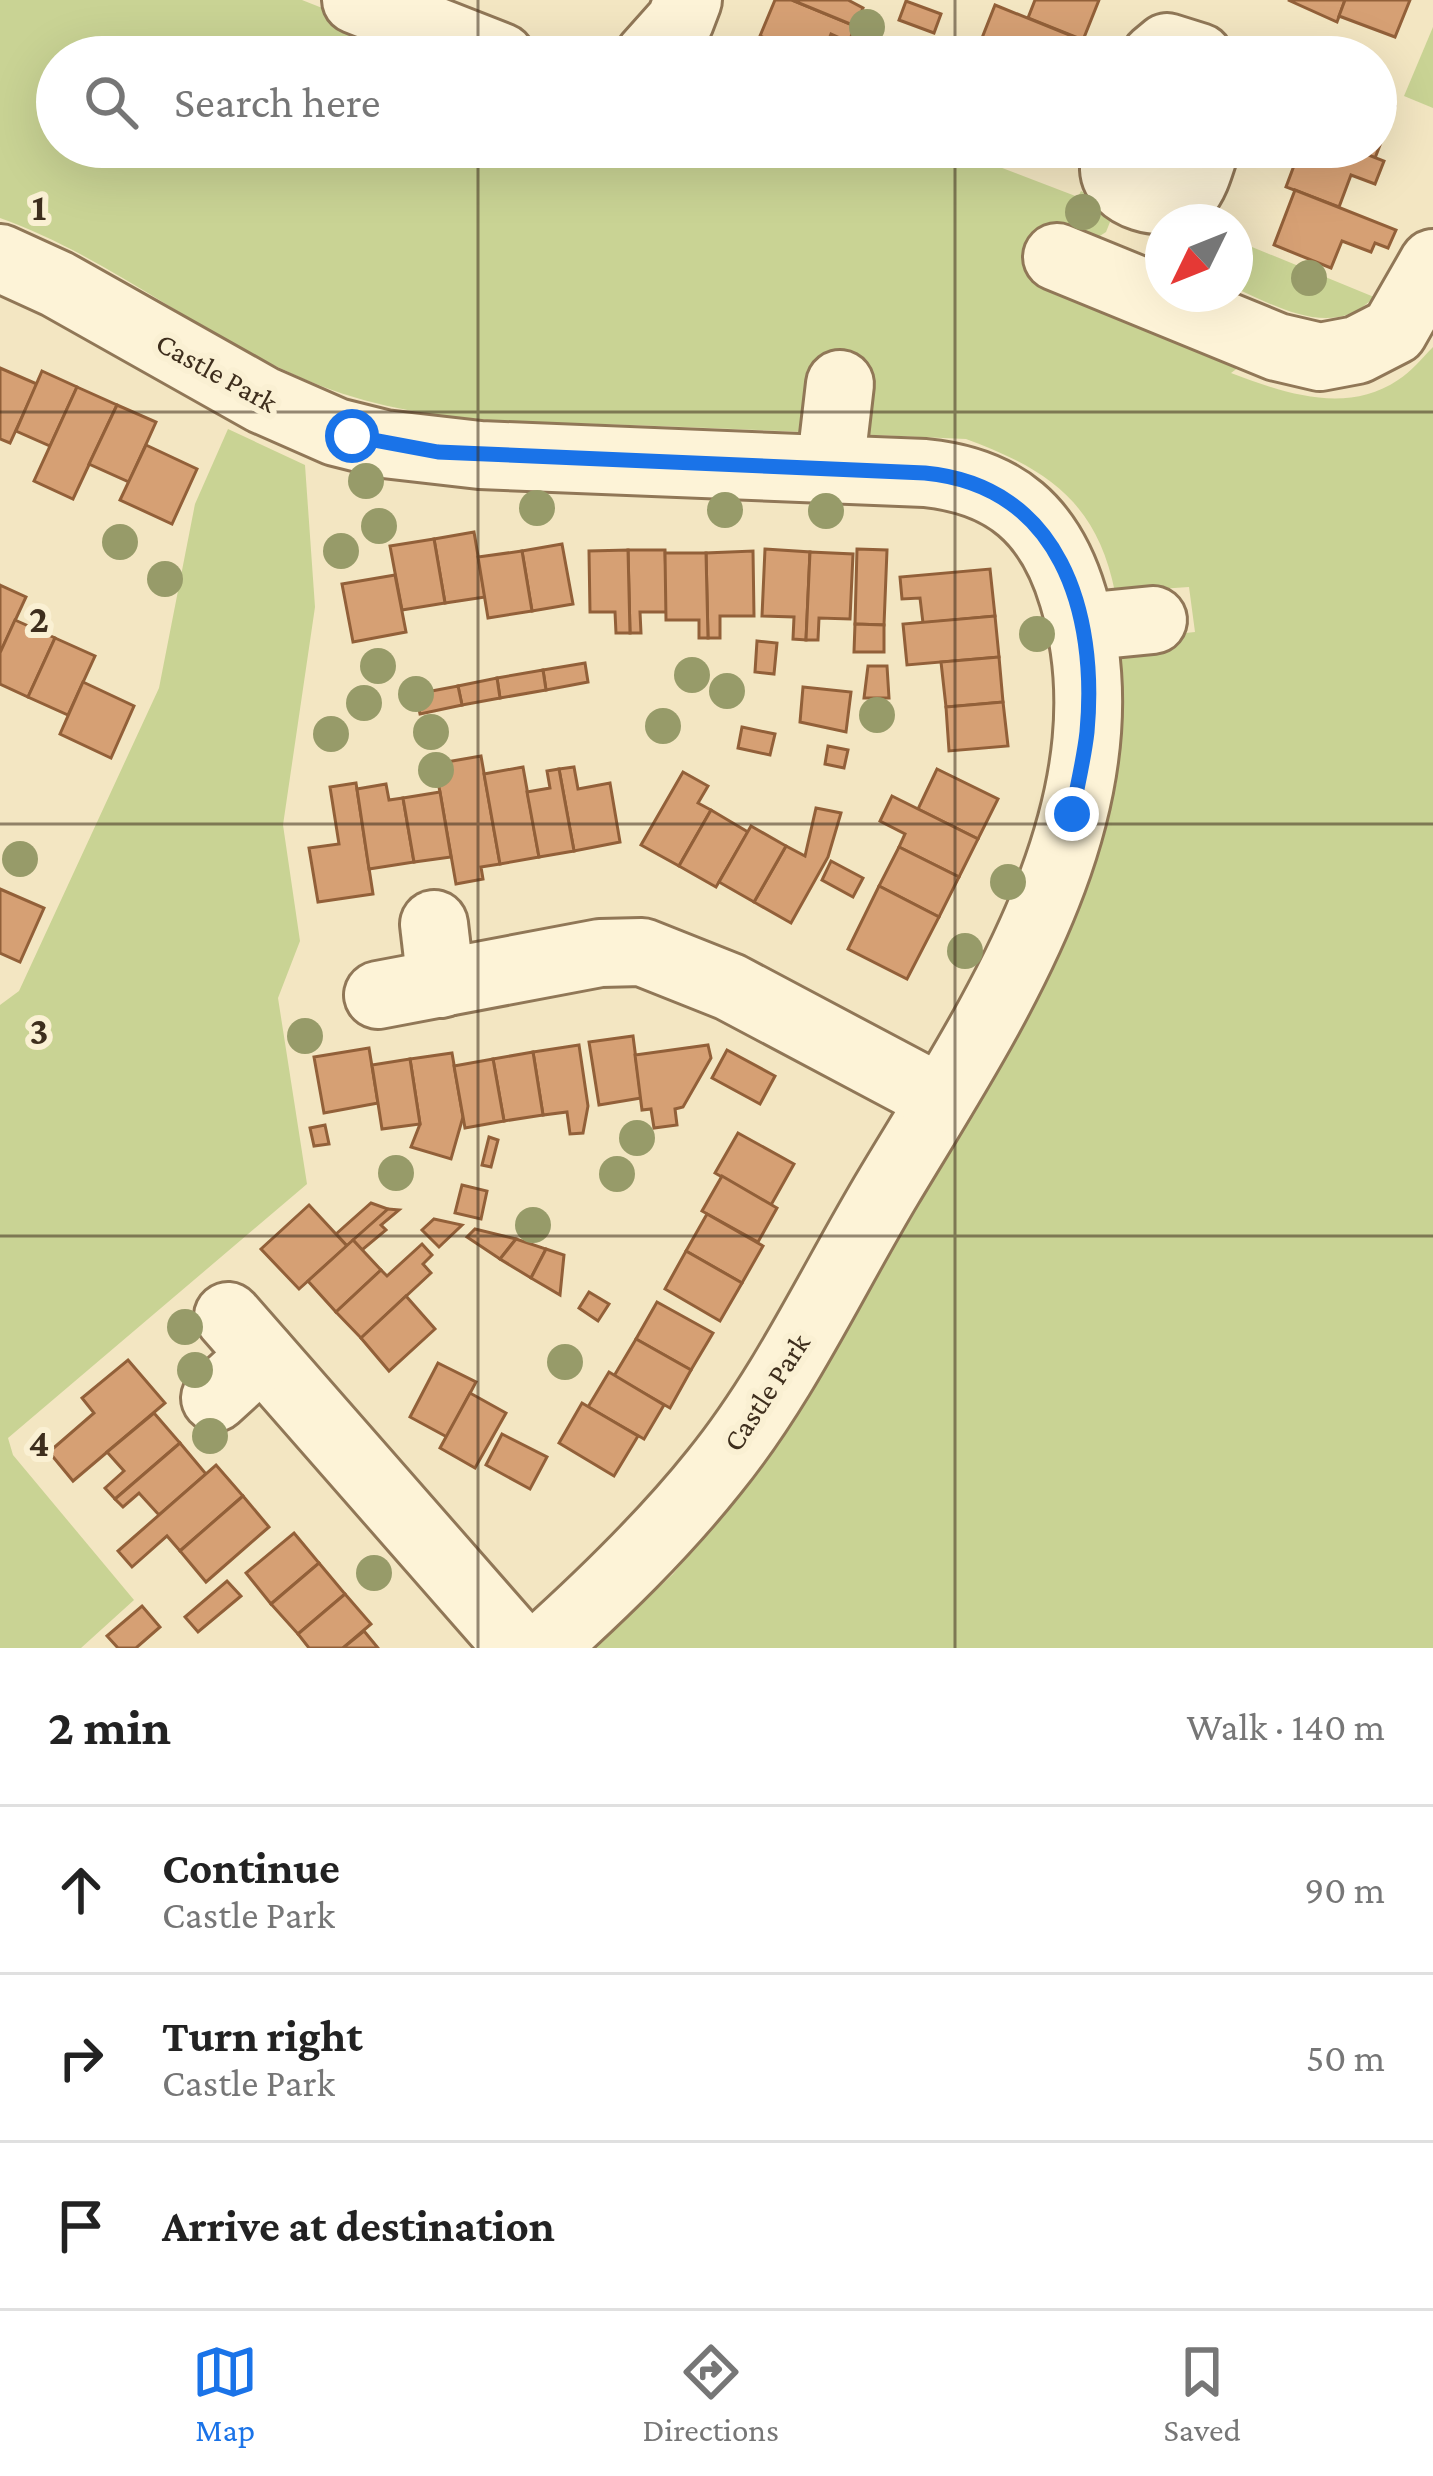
<!DOCTYPE html>
<html lang="en">
<head>
<meta charset="utf-8">
<style>
	body { margin:0; font-family:"Crimson Pro",serif; background:#f6f6f6; color:#222 }
	.compass { position:absolute; left:1145px; top:204px; width:108px; height:108px; border-radius:50%; background:#fff; box-shadow:0 12px 48px #0002; rotate:227deg }
	.stop { position:absolute; width:36px; height:36px; margin:-27px; border:9px solid #1a73e8; border-radius:50%; background:#fff }
	.stop.end { background:#1a73e8; border-color:#fff; box-shadow:0 3px 12px #0008 }
	.list { margin:0; padding:0; list-style:none }
	h2 { display:flex; justify-content:space-between; align-items:center; height:156px; margin:0; padding:0 48px; font-size:51px }
	h2 small { font-size:39px; font-weight:400; color:#767676 }
	.list li { display:grid; grid-template-columns:78px 1fr auto; gap:36px; align-items:center; box-sizing:border-box; height:168px; padding:0 48px; border-top:3px solid #e0e0e0 }
	.list b { display:block; font-size:45px; white-space:nowrap }
	.list p { margin:0; font-size:39px; white-space:nowrap; color:#767676 }
	.list em { font-size:39px; font-style:normal; color:#767676 }
	.icon { flex:none; width:66px; height:66px; fill:none; stroke:currentColor; stroke-width:2; stroke-linecap:round; stroke-linejoin:round }
	.map { position:relative; flex:none; width:1433px; height:1648px; overflow:hidden }
	.search { position:absolute; background:#fff; box-shadow:0 12px 48px #0002; left:36px; right:36px; top:36px; height:132px; display:flex; align-items:center; gap:30px; box-sizing:border-box; padding:0 42px; border-radius:66px; color:#767676; font-size:45px }
	.sheet { height:660px; background:#fff }
	nav { display:flex; justify-content:space-around; align-items:center; box-sizing:border-box; height:168px; border-top:3px solid #e0e0e0; background:#fff; font-size:33px; color:#767676 }
	nav a { display:grid; justify-items:center; gap:6px }
	nav .on { color:#1a73e8 }
	.map>svg:first-child { display:block }
	.green { fill:#c9d394 }
	.building { fill:#d6a074; stroke:#926039; stroke-width:3 }
	.lines { fill:none; stroke-linecap:round; stroke-linejoin:round }
	.minor-casing { stroke:#907757; stroke-width:72 }
	.minor { stroke:#fdf3d7; stroke-width:66 }
	.tree { fill:#979b69 }
	.route { stroke:#1a73e8; stroke-width:15 }
	.grid { fill:none; stroke:#3e2e1d; stroke-width:3; stroke-opacity:0.55 }
	.labels { text-anchor:middle; dominant-baseline:central; stroke-width:12; stroke-linejoin:round; paint-order:stroke }
	.street-label { font-size:30px; fill:#3e2e1d; stroke:#faf0d3 }
	.grid-label { font-size:39px; text-anchor:middle; font-weight:bold; fill:#3e2e1d; stroke:#faf0d3; stroke-width:12; stroke-linejoin:round; paint-order:stroke }
</style>
</head>
<body>
<div class="map">
<svg width="1433" height="1648" viewBox="0 0 1433 1648">
	<rect width="100%" height="100%" fill="#f3e6c2"/>
	<!-- green -->
	<g class="green">
		<path d="M0,0H302L446,57H57V147H947L1078,197L1081,191L1100,201L1112,217L1106,232L1092,241L1243,364L1231,373C1284,393 1346,415 1398,380C1411,372 1422,358 1433,347V1648H595L673,1574L715,1522L965,1116L1057,956L1094,870L1117,782L1120,640L1195,632L1189,587L1115,592C1097,502 1047,469 966,439C854,434 742,429 629,425C530,422 427,424 332,390C214,348 118,260 0,218Z"/>
		<polygon points="1433,27 1433,108 1404,96"/>
		<path d="M1235,240L1374,297C1334,340 1278,307 1235,288Z"/>
		<polygon points="228,429 305,465 315,607 283,825 300,941 278,998 307,1184 8,1438 13,1455 134,1600 81,1648 0,1648 0,1005 19,991 159,688 195,504"/>
	</g>
	<!-- building -->
	<g class="building">
		<polygon points="775,0 792,0 855,26 849,42 831,34 822,57 811,57 760,36"/>
		<polygon points="792,0 848,0 863,8 855,26"/>
		<polygon points="1035,0 1099,0 1083,40 1028,18"/>
		<polygon points="1288,0 1345,0 1337,22"/>
		<polygon points="1345,0 1410,0 1395,37 1339,16"/>
		<polygon points="906,1 941,14 934,33 899,20"/>
		<polygon points="995,5 1072,36 1064,57 1002,57 1006,48 982,38"/>
		<polygon points="1376,98 1395,106 1375,158 1348,147 1376,147"/>
		<polygon points="1301,147 1348,147 1384,161 1375,184 1351,175 1339,207 1286,187"/>
		<polygon points="1295,190 1396,230 1388,248 1375,243 1371,252 1342,241 1331,268 1274,245"/>
		<polygon points="0,368 37,384 10,443 0,439"/>
		<polygon points="42,371 77,387 50,446 16,431"/>
		<polygon points="77,387 117,405 73,499 34,481"/>
		<polygon points="117,405 156,422 129,482 89,464"/>
		<polygon points="146,445 197,469 172,524 120,500"/>
		<polygon points="474,532 485,597 445,603 434,539"/>
		<polygon points="434,539 445,603 402,610 390,546"/>
		<polygon points="562,544 573,604 532,611 522,551"/>
		<polygon points="765,549 810,552 806,640 793,639 794,617 762,616"/>
		<polygon points="857,549 887,550 884,625 855,624"/>
		<polygon points="628,550 665,550 667,612 640,612 641,633 630,633"/>
		<polygon points="628,550 630,633 616,633 615,612 590,612 589,551"/>
		<polygon points="522,551 532,611 488,618 478,557"/>
		<polygon points="753,551 754,616 720,616 720,638 708,638 706,553"/>
		<polygon points="810,552 853,554 850,619 819,618 818,640 806,640"/>
		<polygon points="665,553 706,553 708,638 699,638 699,620 666,620"/>
		<polygon points="990,569 995,616 923,623 920,598 902,599 900,577"/>
		<polygon points="395,575 406,632 353,642 342,584"/>
		<polygon points="0,585 26,597 0,653"/>
		<polygon points="995,616 999,657 907,665 903,624"/>
		<polygon points="15,620 55,638 28,697 0,684 0,653"/>
		<polygon points="855,624 884,625 884,652 854,652"/>
		<polygon points="55,638 95,656 68,715 28,697"/>
		<polygon points="757,641 777,643 774,674 755,672"/>
		<polygon points="999,657 1003,702 946,707 941,662"/>
		<polygon points="585,663 588,682 546,690 543,670"/>
		<polygon points="868,666 887,666 889,698 864,698"/>
		<polygon points="543,670 546,690 500,698 497,678"/>
		<polygon points="497,678 500,698 462,705 458,686"/>
		<polygon points="83,682 134,706 111,758 60,734"/>
		<polygon points="458,686 462,705 420,714 416,694"/>
		<polygon points="803,687 851,692 846,732 800,722"/>
		<polygon points="1003,702 1008,746 949,751 946,707"/>
		<polygon points="742,727 775,734 770,755 738,748"/>
		<polygon points="828,746 848,750 844,768 825,764"/>
		<polygon points="481,756 500,864 481,867 483,879 456,884 435,764"/>
		<polygon points="523,767 539,857 500,864 484,774"/>
		<polygon points="574,767 578,789 610,783 620,842 574,851 559,769"/>
		<polygon points="559,769 574,851 539,857 527,792 550,788 547,771"/>
		<polygon points="937,769 998,799 978,839 918,809"/>
		<polygon points="683,772 708,786 698,803 711,810 679,866 641,845"/>
		<polygon points="356,783 373,894 318,902 309,848 339,844 330,787"/>
		<polygon points="386,784 389,800 403,798 414,862 369,869 357,789"/>
		<polygon points="440,792 451,857 414,862 403,798"/>
		<polygon points="892,796 978,839 959,877 899,847 905,834 880,821"/>
		<polygon points="816,808 841,813 828,857 791,923 754,902 786,846 805,856"/>
		<polygon points="711,810 748,832 716,887 679,866"/>
		<polygon points="751,826 786,846 754,902 719,882"/>
		<polygon points="899,847 959,877 939,917 879,886"/>
		<polygon points="831,861 863,878 853,897 822,880"/>
		<polygon points="879,886 939,917 907,979 848,949"/>
		<polygon points="0,889 44,908 20,962 0,953"/>
		<polygon points="633,1036 641,1098 599,1105 589,1042"/>
		<polygon points="579,1045 588,1106 583,1133 570,1134 567,1112 543,1115 533,1052"/>
		<polygon points="708,1045 711,1058 683,1107 675,1109 677,1125 654,1128 651,1109 642,1110 635,1055"/>
		<polygon points="369,1048 378,1103 324,1113 314,1057"/>
		<polygon points="727,1050 775,1076 760,1104 712,1078"/>
		<polygon points="533,1052 543,1115 504,1121 493,1059"/>
		<polygon points="452,1053 463,1117 451,1159 411,1147 420,1124 410,1059"/>
		<polygon points="410,1059 420,1124 382,1129 372,1065"/>
		<polygon points="493,1059 504,1121 465,1128 454,1066"/>
		<polygon points="325,1125 329,1144 314,1146 310,1128"/>
		<polygon points="738,1133 794,1164 771,1205 715,1173"/>
		<polygon points="489,1137 498,1140 491,1167 482,1165"/>
		<polygon points="722,1176 777,1208 758,1242 702,1211"/>
		<polygon points="462,1185 487,1191 481,1219 455,1213"/>
		<polygon points="371,1203 388,1209 347,1246 336,1234"/>
		<polygon points="309,1205 347,1246 299,1289 261,1249"/>
		<polygon points="388,1209 399,1210 381,1225 386,1230 362,1250 353,1240"/>
		<polygon points="707,1214 763,1246 742,1283 686,1251"/>
		<polygon points="434,1219 462,1225 439,1247 422,1230"/>
		<polygon points="475,1229 516,1239 500,1259 467,1237"/>
		<polygon points="516,1239 546,1249 531,1278 500,1259"/>
		<polygon points="353,1240 381,1270 336,1312 308,1281"/>
		<polygon points="422,1244 432,1255 423,1264 431,1273 361,1338 336,1312 381,1270 387,1276"/>
		<polygon points="546,1249 564,1255 560,1295 531,1278"/>
		<polygon points="686,1251 742,1283 720,1321 665,1289"/>
		<polygon points="589,1292 609,1304 598,1321 579,1308"/>
		<polygon points="406,1296 435,1329 389,1371 361,1338"/>
		<polygon points="657,1302 713,1333 691,1370 636,1339"/>
		<polygon points="636,1339 691,1370 670,1408 614,1376"/>
		<polygon points="128,1360 165,1403 73,1481 49,1452 94,1413 82,1398"/>
		<polygon points="438,1363 476,1382 447,1437 410,1417"/>
		<polygon points="609,1372 664,1405 644,1439 588,1407"/>
		<polygon points="470,1393 506,1413 475,1468 440,1448"/>
		<polygon points="582,1403 638,1436 614,1476 559,1443"/>
		<polygon points="154,1413 180,1443 115,1499 105,1488 124,1471 107,1452"/>
		<polygon points="502,1434 547,1457 530,1489 486,1465"/>
		<polygon points="180,1443 206,1474 159,1515 139,1493 123,1507 115,1499"/>
		<polygon points="216,1465 243,1496 180,1551 167,1536 132,1567 118,1551"/>
		<polygon points="243,1496 269,1527 206,1582 180,1551"/>
		<polygon points="294,1533 319,1563 271,1604 246,1573"/>
		<polygon points="319,1563 345,1594 298,1634 271,1604"/>
		<polygon points="227,1581 241,1596 198,1632 185,1617"/>
		<polygon points="345,1594 371,1624 343,1648 309,1648 298,1634"/>
		<polygon points="142,1606 160,1627 136,1648 118,1648 107,1636"/>
		<polygon points="364,1631 378,1648 343,1648"/>
	</g>
	<g class="lines">
		<defs>
			<g id="minor">
				<polyline points="356,0 501,57"/>
				<polyline points="648,57 680,21 688,0"/>
				<polyline points="1155,57 1167,47 1199,57"/>
				<path d="M1120,147C1120,148 1114,165 1114,166C1112,196 1167,210 1186,193C1196,183 1201,160 1206,147"/>
				<polyline points="1057,257 1277,347 1320,357 1357,350 1394,331 1433,263"/>
				<path d="M0,258L57,284L263,400L336,432L384,444L480,455L925,473C1005,481 1050,520 1073,597C1136,805 991,1016 889,1186C832,1281 784,1386 714,1472C663,1536 604,1593 543,1648"/>
				<polyline points="830,470 840,384"/>
				<polyline points="1082,627 1153,620"/>
				<polyline points="434,924 441,984"/>
				<polyline points="378,995 600,953 642,952 730,987 941,1099"/>
				<polyline points="228,1316 519,1648"/>
				<polyline points="215,1398 262,1355"/>
			</g>
		</defs>
		<!-- minor casing -->
		<use href="#minor" class="minor-casing"/>
		<!-- minor -->
		<use href="#minor" class="minor"/>
	</g>
	<!-- trees -->
	<g class="tree">
		<circle cx="867" cy="27" r="18"/>
		<circle cx="1083" cy="212" r="18"/>
		<circle cx="1309" cy="278" r="18"/>
		<circle cx="366" cy="481" r="18"/>
		<circle cx="537" cy="508" r="18"/>
		<circle cx="725" cy="510" r="18"/>
		<circle cx="826" cy="511" r="18"/>
		<circle cx="379" cy="526" r="18"/>
		<circle cx="120" cy="542" r="18"/>
		<circle cx="341" cy="551" r="18"/>
		<circle cx="165" cy="579" r="18"/>
		<circle cx="1037" cy="634" r="18"/>
		<circle cx="378" cy="666" r="18"/>
		<circle cx="692" cy="675" r="18"/>
		<circle cx="727" cy="691" r="18"/>
		<circle cx="416" cy="694" r="18"/>
		<circle cx="364" cy="703" r="18"/>
		<circle cx="877" cy="715" r="18"/>
		<circle cx="663" cy="726" r="18"/>
		<circle cx="431" cy="732" r="18"/>
		<circle cx="331" cy="734" r="18"/>
		<circle cx="436" cy="770" r="18"/>
		<circle cx="20" cy="859" r="18"/>
		<circle cx="1008" cy="882" r="18"/>
		<circle cx="965" cy="951" r="18"/>
		<circle cx="305" cy="1036" r="18"/>
		<circle cx="637" cy="1138" r="18"/>
		<circle cx="396" cy="1173" r="18"/>
		<circle cx="617" cy="1174" r="18"/>
		<circle cx="533" cy="1225" r="18"/>
		<circle cx="185" cy="1327" r="18"/>
		<circle cx="565" cy="1362" r="18"/>
		<circle cx="195" cy="1370" r="18"/>
		<circle cx="210" cy="1436" r="18"/>
		<circle cx="374" cy="1573" r="18"/>
	</g>
	<g class="lines">
		<!-- route -->
		<path class="route" d="M352,436L438,452L925,473C1060,486 1098,612 1087,732C1084,759 1077,787 1072,814"/>
	</g>
	<!-- grid -->
	<path class="grid" d="M478,0V57M955,0V57M478,147V1648M955,147V1648M0,412H1433M0,824H1433M0,1236H1433"/>
	<g class="labels">
		<!-- street labels -->
		<g class="street-label">
			<text transform="translate(217 372) rotate(29)">Castle Park</text>
			<text transform="translate(766 1392) rotate(-57)">Castle Park</text>
		</g>
	</g>
	<g class="grid-label">
		<text x="39" y="220">1</text>
		<text x="39" y="632">2</text>
		<text x="39" y="1044">3</text>
		<text x="39" y="1456">4</text>
	</g>
</svg>
<svg class="compass" viewBox="-18 -18 36 36"><path d="M0-13l5 13h-10z" fill="#e53935"/><path d="M0 13l5-13h-10z" fill="#767676"/></svg>
<div class="stop" style="left:352px;top:436px"></div>
<div class="stop end" style="left:1072px;top:814px"></div>
<div class="search"><svg class="icon" aria-label="search" viewBox="0 0 24 24"><circle cx="10" cy="10" r="6"/><path d="M15 15l6 6"/></svg>Search here</div>
</div>
<section class="sheet">
<h2>2 min<small>Walk · 140 m</small></h2>
<ul class="list">
<li><svg class="icon" aria-label="ahead" viewBox="0 0 24 24"><path d="M12 20V5M6 11l6-6 6 6"/></svg><div><b>Continue</b><p>Castle Park</p></div><em>90 m</em></li>
<li><svg class="icon" aria-label="right" viewBox="0 0 24 24"><path d="M7 20v-9h11M14 6l5 5-5 5"/></svg><div><b>Turn right</b><p>Castle Park</p></div><em>50 m</em></li>
<li><svg class="icon" aria-label="arrive" viewBox="0 0 24 24"><path d="M6 21V4h12l-3 4 3 4H6"/></svg><div><b>Arrive at destination</b></div></li>
</ul>
</section>
<nav>
<a class="on"><svg class="icon" aria-label="map" viewBox="0 0 24 24"><path d="M3 6l6-2 6 2 6-2v14l-6 2-6-2-6 2zM9 4v14M15 6v14"/></svg>Map</a>
<a><svg class="icon" aria-label="directions" viewBox="0 0 24 24"><path d="M12 3l9 9-9 9-9-9zM9 14v-3h6M13 9l2 2-2 2"/></svg>Directions</a>
<a><svg class="icon" aria-label="saved" viewBox="0 0 24 24"><path d="M7 4h10v16l-5-4-5 4z"/></svg>Saved</a>
</nav>
</body>
</html>
